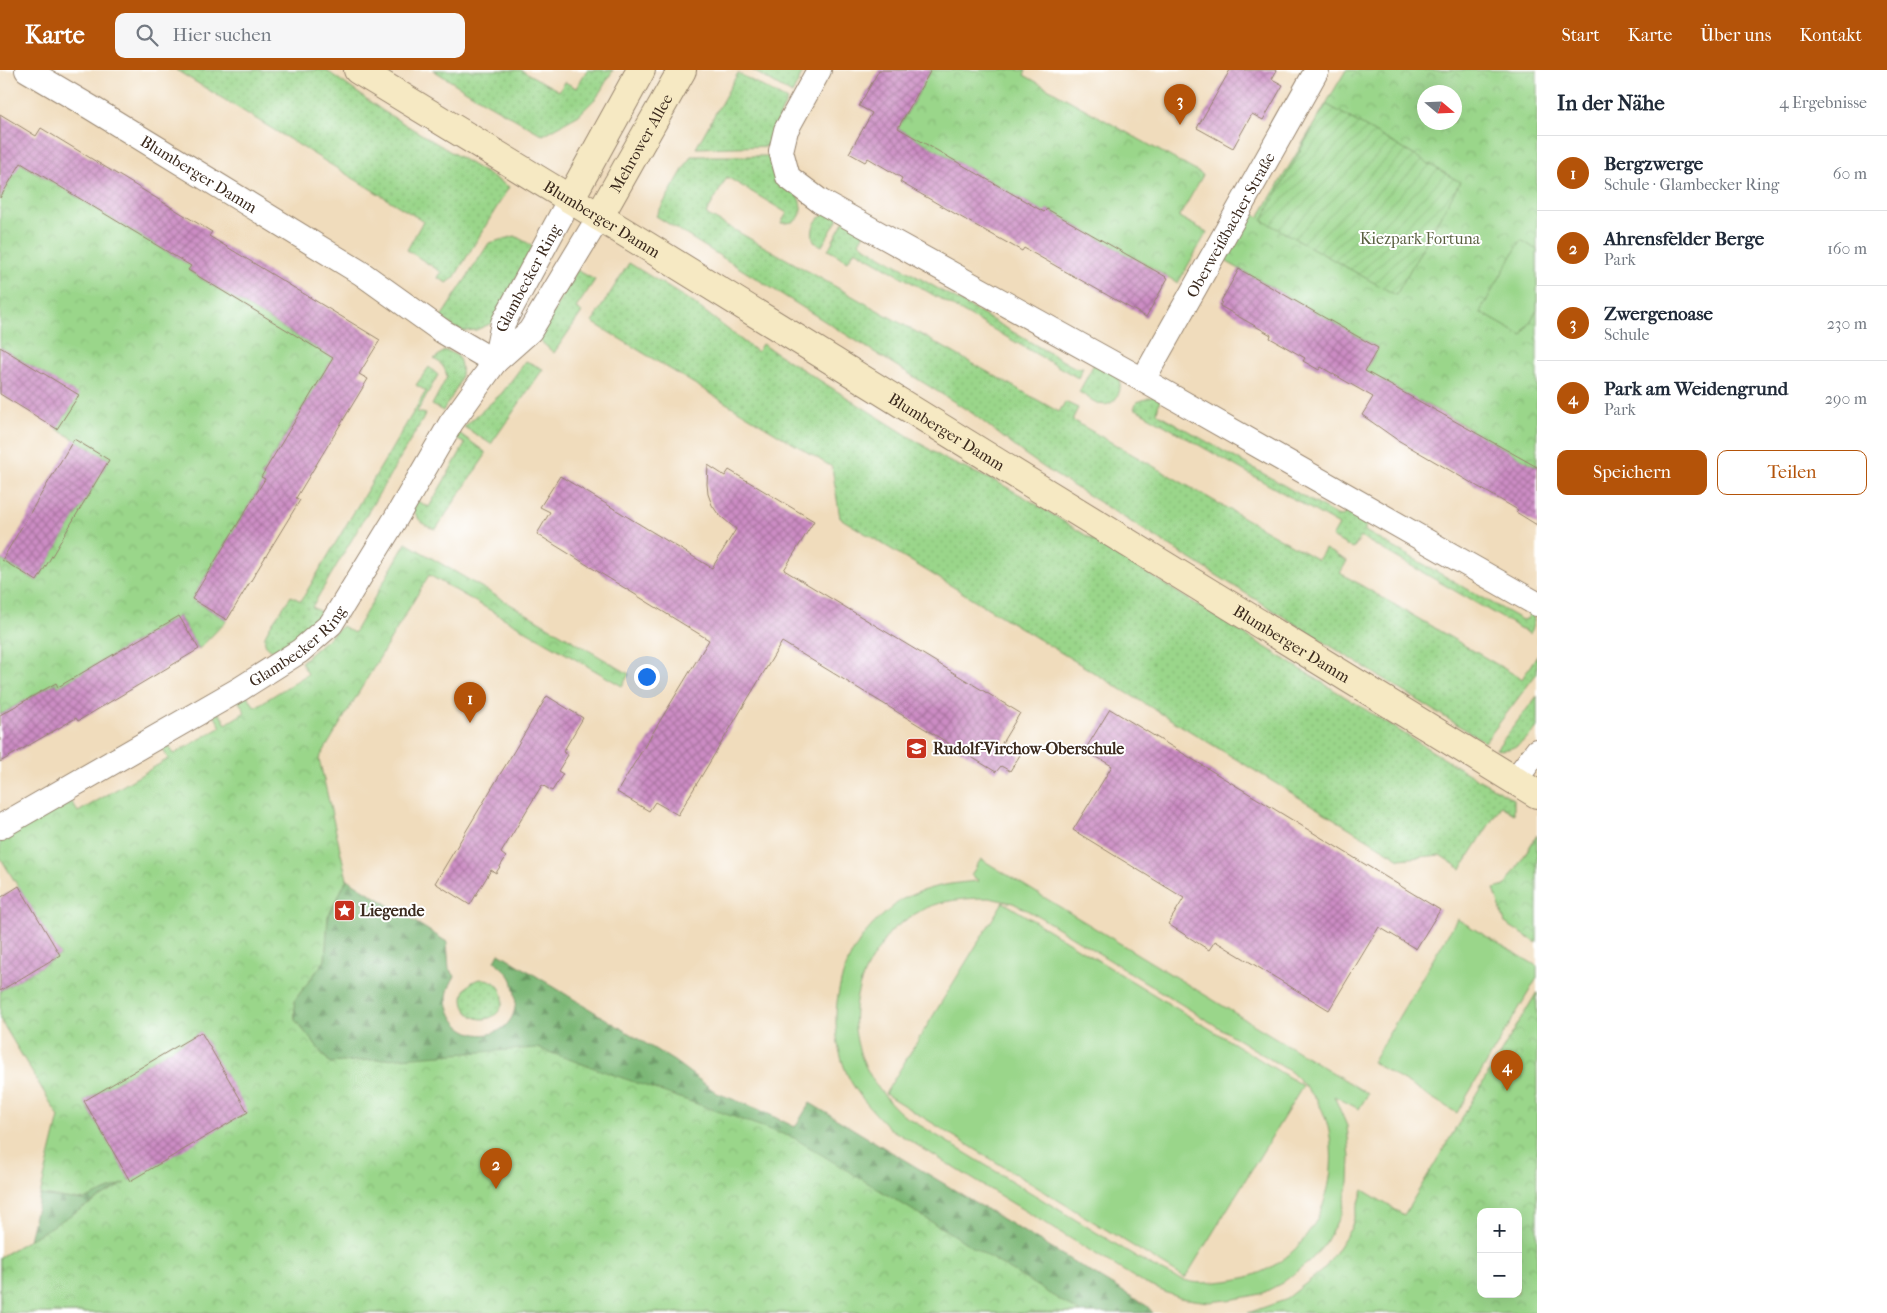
<!DOCTYPE html>
<html lang="de">
<head>
<meta charset="utf-8">
<style>
	body { margin:0; font-family:"IM FELL French Canon",serif; background:#f6f6f7; color:#1f2937 }
	.controls { position:absolute; right:15px; bottom:15px; display:grid; overflow:hidden; border-radius:10px; box-shadow:0 5px 20px #0002 }
	.controls button { width:45px; height:45px; display:grid; place-items:center; padding:0; border:0; border-bottom:1px solid #e0e1e3; background:#fff; color:#1f2937; font:25px sans-serif }
	.compass { position:absolute; left:1417px; top:15px; width:45px; height:45px; border-radius:50%; background:#fff; box-shadow:0 5px 20px #0002; rotate:109deg }
	.you { position:absolute; left:646px; top:606px; width:18px; height:18px; margin:-12px; border:4px solid #fff; border-radius:50%; background:#1a73e8; box-shadow:0 0 0 8px #1a73e833 }
	.badge { display:grid; place-items:center; width:32px; height:32px; border-radius:50%; background:#b45309; color:#fff; font-size:16px; font-weight:700 }
	.pin { position:absolute; translate:-50% -41px; filter:drop-shadow(0 1px 2px #0008) }
	.pin::after { content:''; position:absolute; top:26px; width:18px; height:15px; background:inherit; clip-path:polygon(0 0,100% 0,50% 100%) }
	.list { margin:0; padding:0; list-style:none }
	h2 { display:flex; justify-content:space-between; align-items:center; height:65px; margin:0; padding:0 20px; font-size:21px }
	h2 small { font-size:16px; font-weight:400; color:#747a83 }
	.list li { display:grid; grid-template-columns:32px 1fr auto; gap:15px; align-items:center; box-sizing:border-box; height:75px; padding:0 20px; border-top:1px solid #e0e1e3 }
	.list b { display:block; font-size:19px; white-space:nowrap }
	.list p { margin:0; font-size:16px; white-space:nowrap; color:#747a83 }
	.list em { font-size:16px; font-style:normal; color:#747a83 }
	.actions { display:flex; gap:10px; padding:15px 20px }
	.actions a { flex:1; padding:11px 0; border:1px solid #b45309; border-radius:10px; text-align:center; font-size:18px; color:#b45309 }
	.actions .main { background:#b45309; color:#fff }
	.icon { flex:none; width:28px; height:28px; fill:none; stroke:currentColor; stroke-width:2; stroke-linecap:round; stroke-linejoin:round }
	.map { position:relative; flex:none; width:1537px; height:1243px; overflow:hidden }
	header { display:flex; align-items:center; gap:30px; box-sizing:border-box; height:70px; padding:0 25px; background:#b45309; color:#fff }
	header strong { font-size:24px }
	nav { display:flex; gap:28px; margin-inline-start:auto; font-size:18px }
	.search { width:350px; height:45px; background:#f6f6f7; display:flex; align-items:center; gap:12px; box-sizing:border-box; padding:0 18px; border-radius:10px; color:#747a83; font-size:19px }
	main { display:flex }
	aside { flex:1; background:#fff }
	.map>svg:first-child { display:block }
	.grass { fill:url(#grass-dots); stroke:#6a8054 }
	.forest { fill:url(#forest-firs); stroke:#5b704a }
	.park { fill:url(#park-crowns); stroke:#6a8054; fill-rule:evenodd }
	.garden { fill:url(#garden-furrows); stroke:#6a8054 }
	.pitch { fill:#9ad68a; stroke:#6a8054; fill-rule:evenodd }
	.building { fill:url(#building-cross-hatch) }
	.lines { fill:none; stroke-linecap:round; stroke-linejoin:round }
	.minor-casing { stroke:#96836d; stroke-width:26 }
	.secondary-casing { stroke:#96836d; stroke-width:30 }
	.minor { stroke:#fff; stroke-width:24 }
	.secondary { stroke:#f6e9c3; stroke-width:28 }
	.labels { text-anchor:middle; dominant-baseline:central; stroke-width:4; stroke-linejoin:round; paint-order:stroke }
	.street-label { font-size:16px; fill:#3b2a1e; stroke:#fff }
	.park-label { font-size:16px; fill:#585e3e; stroke:#fff }
	.poi-label { font-size:16px; font-weight:bold; fill:#3b2a1e; stroke:#fff; text-anchor:start }
</style>
</head>
<body>
<header>
<strong>Karte</strong>
<div class="search"><svg class="icon" aria-label="search" viewBox="0 0 24 24"><circle cx="10" cy="10" r="6"/><path d="M15 15l6 6"/></svg>Hier suchen</div>
<nav><a>Start</a><a>Karte</a><a>Über uns</a><a>Kontakt</a></nav>
</header>
<main>
<div class="map">
<svg width="1537" height="1243" viewBox="0 0 1537 1243">
	<defs>
		<pattern id="grass-dots" width="8" height="8" patternUnits="userSpaceOnUse" patternTransform="scale(1.25)"><rect width="8" height="8" fill="#9ad68a"/><path d="M2 2h.1M6 6h.1" fill="none" stroke="#86b877" stroke-width="1.8" stroke-linecap="round"/></pattern>
		<pattern id="forest-firs" width="22" height="20" patternUnits="userSpaceOnUse" patternTransform="scale(1.25)"><rect width="22" height="20" fill="#7bb776"/><path d="M5 1l3.5 6h-7zM16 11l3.5 6h-7z" fill="#669560"/></pattern>
		<pattern id="park-crowns" width="20" height="18" patternUnits="userSpaceOnUse" patternTransform="scale(1.25)"><rect width="20" height="18" fill="#9ad68a"/><path d="M2 6a3 3 0 1 1 6 0M12 15a3 3 0 1 1 6 0" fill="none" stroke="#86b877"/></pattern>
		<pattern id="garden-furrows" width="10" height="10" patternUnits="userSpaceOnUse" patternTransform="scale(1.25)"><rect width="10" height="10" fill="#9ad68a"/><path d="M-1 1l2-2M0 10L10 0M9 11l2-2" fill="none" stroke="#86b877"/></pattern>
		<pattern id="building-cross-hatch" width="8" height="8" patternUnits="userSpaceOnUse" patternTransform="scale(1.25)"><rect width="8" height="8" fill="#cc8cc4"/><path d="M0 0l8 8M0 8l8-8" fill="none" stroke="#a7739f"/></pattern>
	</defs>
	<rect width="100%" height="100%" fill="#fff"/>
	<filter id="ink" filterUnits="userSpaceOnUse"><feTurbulence type="fractalNoise" baseFrequency=".02" numOctaves="2"/><feDisplacementMap in="SourceGraphic" scale="10" xChannelSelector="R" yChannelSelector="G"/><feConvolveMatrix kernelMatrix="1 2 1 2 8 2 1 2 1" color-interpolation-filters="sRGB"/></filter>
	<filter id="wash" filterUnits="userSpaceOnUse"><feTurbulence type="fractalNoise" baseFrequency=".0096" numOctaves="4" result="noise"/><feDisplacementMap in="SourceGraphic" scale="20" xChannelSelector="R" yChannelSelector="G"/><feGaussianBlur stdDeviation="1.12" result="paint"/><feColorMatrix in="noise" values="0 0 0 0 0 0 0 0 0 0 0 0 0 0 0 0 0 1.4 0 .05"/><feComposite in="paint" operator="in"/></filter>
	<g filter="url(#wash)">
		<rect width="100%" height="100%" fill="#f0dcbc"/>
		<!-- grass -->
		<g class="grass">
			<polygon points="176,0 326,0 383,41 509,117 454,208 447,213 438,208 441,202 407,180 423,151"/>
			<polygon points="433,0 521,0 559,21 565,12 576,18 587,0 613,0 597,27 579,45 543,65 473,25"/>
			<polygon points="752,0 804,0 792,24"/>
			<polygon points="738,3 787,30 775,57 773,76 696,78"/>
			<path d="M691,86H774C783,100 826,155 781,153L787,143L727,107L706,144L1059,342L1065,332L1078,338L1072,350L1318,490L1325,479L1347,491L1340,503L1522,609L1537,585V603L1485,672L1049,401L1023,383L972,343L656,146Z"/>
			<path d="M826,144L839,147L822,176L814,172C810,160 814,149 826,144Z"/>
			<polygon points="844,150 865,161 859,172 862,175 1072,296 1077,298 1083,297 1078,308 855,180 848,191 828,180"/>
			<polygon points="515,166 533,176 492,253 476,260 465,261 455,258 441,247 489,173"/>
			<polygon points="629,193 695,234 757,282 762,274 948,391 997,412 1026,428 1472,706 1514,729 1514,744 1501,736 1461,799 1440,785 1400,789 840,448 832,397 592,252"/>
			<polygon points="577,200 595,210 576,238 582,242 554,283 538,269"/>
			<path d="M444,281H448L458,286C468,308 453,323 443,341L432,335L447,307C445,297 442,294 434,289Z"/>
			<polygon points="526,291 543,299 491,374 464,357 502,323"/>
			<path d="M1095,292C1102,297 1114,301 1118,308C1125,319 1114,339 1100,334C1093,332 1086,326 1079,322Z"/>
			<path d="M429,297L438,305L417,342L426,344L312,537L324,544C316,554 279,591 267,577C265,574 264,570 265,566C270,554 284,537 291,526L301,531L426,321L416,315Z"/>
			<polygon points="1155,326 1160,329 1157,342 1160,345 1336,445 1343,446 1350,437 1370,449 1365,457 1365,461 1522,550 1527,549 1530,543 1533,545 1534,551 1530,564 1361,467 1353,479 1332,467 1339,455 1134,338 1137,332"/>
			<path d="M459,363L485,382V386L436,459C424,457 418,450 413,439L417,431L429,437L465,374L453,367Z"/>
			<path d="M1537,626V657L1535,660C1526,670 1512,683 1496,679Z"/>
			<circle cx="483" cy="929" r="20"/>
		</g>
		<!-- forest -->
		<path class="forest" d="M347,809L447,872L449,899L455,906C448,918 444,928 450,942C466,981 526,967 514,919C513,916 513,911 511,908C508,902 499,896 495,891L499,883L674,991L717,1023L758,1039L795,1057L810,1033L1147,1236L1153,1243H0V1187L29,1170L40,1125L83,1130L330,993L295,950L294,931L325,890L328,846Z"/>
		<!-- park -->
		<g class="park">
			<polygon points="931,0 1026,0 1024,5 1203,105 1179,147 1207,162 1178,213 1133,187 1131,190 1116,178 1047,139 1044,142 898,58 918,24 924,6 927,7"/>
			<path d="M1346,0H1537V397L1487,369L1469,363L1471,359L1420,331L1418,333L1399,322V320L1382,310L1381,312L1364,303L1378,278L1220,188L1247,141L1259,147ZM1424,22H1454V52H1424Z"/>
			<polygon points="20,93 55,114 57,110 72,124 191,196 189,201 333,288 261,406 265,409 192,529 227,550 199,579 179,546 58,617 55,613 0,645 0,489 37,511 109,390 57,359 78,325 0,277 0,128"/>
			<path d="M406,473L629,604L622,616L429,505L319,689L347,809L328,846L325,890L294,931L295,950L330,993L537,978L794,1068L1081,1243H0V1187L125,1113L83,1130L40,1125L59,1047L0,949V921L60,885L0,787V769L70,729L78,742L168,689L161,675L167,673L174,684L221,657L214,645L219,642L226,654L245,642L238,630L247,625L255,637L308,604L301,592L342,556L354,563ZM201,962L247,1042L130,1110L84,1031Z"/>
			<polygon points="1537,765 1537,873 1505,853 1494,819 1505,816"/>
			<path d="M1537,922V1243H1248L1285,1230L1324,1199L1351,1158L1363,1120L1404,1145ZM1481,1142H1518V1224H1481Z"/>
		</g>
		<!-- garden -->
		<polygon class="garden" points="1326,34 1460,112 1396,225 1262,150"/>
		<!-- pitch -->
		<g class="pitch">
			<polygon points="1521,170 1537,180 1537,240 1522,266 1480,242"/>
			<path d="M981,789L1368,1024L1359,1039L1334,1026L1347,1056L1350,1088L1349,1112L1341,1144L1325,1174L1309,1192L1282,1213L1261,1224L1235,1229L1209,1232L1180,1228L1145,1214L889,1058C874,1042 856,1024 847,1004C823,948 839,879 887,842C893,837 898,831 905,828C929,816 953,813 979,811L971,805ZM989,828L1013,833L1040,847L1291,1002C1305,1016 1319,1029 1325,1047C1334,1072 1333,1102 1326,1126C1312,1173 1276,1206 1226,1211C1215,1212 1203,1214 1192,1212C1177,1209 1163,1202 1150,1195L903,1045C851,999 837,935 880,877C883,872 887,866 891,861C904,850 924,837 940,833C957,829 973,828 989,828Z"/>
			<polygon points="1003,832 1303,1016 1185,1208 885,1024"/>
			<polygon points="1457,849 1537,896 1537,908 1457,1043 1372,992"/>
		</g>
		<g id="blocks">
			<!-- building -->
			<g class="building">
				<polygon points="879,0 931,0 898,58 1044,142 1047,139 1168,208 1146,247 1024,178 1022,181 966,150 900,112 902,108 868,88 865,92 849,83 872,43 859,36"/>
				<polygon points="1230,0 1277,0 1272,9 1283,15 1263,50 1252,44 1233,78 1197,58"/>
				<polygon points="0,44 36,66 41,58 212,162 209,166 380,270 359,304 368,309 296,428 300,430 227,550 192,529 265,409 261,407 333,288 188,200 191,196 21,93 0,128"/>
				<polygon points="1239,199 1378,278 1365,301 1537,397 1537,455 1516,442 1518,440 1396,369 1362,345 1373,327 1321,297 1319,300 1303,291 1305,288 1270,268 1271,265 1220,236 1222,232 1221,231"/>
				<polygon points="0,277 79,325 57,359 0,324"/>
				<polygon points="74,369 109,390 37,511 2,490"/>
				<polygon points="708,395 725,406 729,400 814,451 784,500 1020,643 1002,673 1020,685 1010,701 1001,696 996,702 782,572 678,745 655,732 649,741 617,722 709,570 537,464 550,442 540,437 560,406 712,498 736,459 718,444 712,435 708,424 707,414"/>
				<polygon points="179,546 199,579 78,651 76,648 0,692 0,645 56,613 58,617"/>
				<polygon points="547,626 583,648 563,682 568,685 558,701 563,704 552,721 542,715 501,783 506,787 496,803 491,800 470,835 435,813"/>
				<polygon points="1110,639 1440,840 1416,879 1379,857 1329,940 1215,871 1209,880 1168,854 1184,828 1073,760 1112,696 1085,680"/>
				<polygon points="19,816 60,885 0,921 0,828"/>
				<polygon points="201,962 248,1042 130,1111 84,1031"/>
			</g>
		</g>
	</g>
	<g filter="url(#ink)">
		<use href="#blocks" fill-opacity="0" stroke="#96836d" stroke-width="1"/>
		<g class="lines">
			<defs>
				<g id="minor">
					<path id="s1" d="M27,0L90,37L361,203L442,261L495,292"/>
					<polyline points="819,0 786,60 781,81 788,107 820,131 1143,310 1537,534"/>
					<path id="s2" d="M495,292L503,253L570,129"/>
					<path id="s3" d="M1143,310L1317,0"/>
					<polyline points="1515,710 1537,681"/>
					<path id="s4" d="M0,757L240,619L300,581L331,554L396,448L451,353L495,292L530,261L599,147"/>
				</g>
				<g id="secondary">
					<path id="s5" d="M358,0L647,176L1032,414L1537,724"/>
					<polyline points="570,129 641,0"/>
					<path id="s6" d="M599,147L682,0"/>
				</g>
			</defs>
			<!-- minor casing -->
			<use href="#minor" class="minor-casing"/>
			<!-- secondary casing -->
			<use href="#secondary" class="secondary-casing"/>
			<!-- minor -->
			<use href="#minor" class="minor"/>
			<!-- secondary -->
			<use href="#secondary" class="secondary"/>
		</g>
	</g>
	<!-- icons -->
	<defs>
		<symbol id="school-square" viewBox="-11 -11 22 22"><rect x="-9" y="-9" width="18" height="18" rx="4" fill="#c8321e" stroke="#fff"/><path d="M0-5L7-2L0 1L-7-2ZM-4 1L0 2.5L4 1V4Q0 6-4 4Z" fill="#fff"/></symbol>
		<symbol id="sight-square" viewBox="-11 -11 22 22"><rect x="-9" y="-9" width="18" height="18" rx="4" fill="#c8321e" stroke="#fff"/><path d="M0-6L1.8-2.2L6-1.7L2.9 1.2L3.7 5.4L0 3.3L-3.7 5.4L-2.9 1.2L-6-1.7L-1.8-2.2Z" fill="#fff"/></symbol>
	</defs>
	<g fill-rule="evenodd">
		<use href="#school-square" x="904" y="666" width="25" height="25"/>
		<use href="#sight-square" x="332" y="828" width="25" height="25"/>
	</g>
	<g class="labels">
		<!-- street labels -->
		<g class="street-label">
			<text stroke="none"><textPath href="#s6" startOffset="85">Mehrower Allee</textPath></text>
			<text stroke="none"><textPath href="#s1" startOffset="201">Blumberger Damm</textPath></text>
			<text stroke="none"><textPath href="#s5" startOffset="286">Blumberger Damm</textPath></text>
			<text stroke="none"><textPath href="#s3" startOffset="178">Oberweißbacher Straße</textPath></text>
			<text stroke="none"><textPath href="#s2" startOffset="91">Glambecker Ring</textPath></text>
			<text stroke="none"><textPath href="#s5" startOffset="691">Blumberger Damm</textPath></text>
			<text stroke="none"><textPath href="#s4" startOffset="349">Glambecker Ring</textPath></text>
			<text stroke="none"><textPath href="#s5" startOffset="1096">Blumberger Damm</textPath></text>
		</g>
		<!-- park labels -->
		<g class="park-label">
			<text x="1420" y="168">Kiezpark Fortuna</text>
		</g>
		<!-- poi labels -->
		<g class="poi-label">
			<text x="933" y="678">Rudolf-Virchow-Oberschule</text>
			<text x="360" y="840">Liegende</text>
		</g>
	</g>
</svg>
<div class="controls">
<button>+</button>
<button>−</button>
</div>
<svg class="compass" viewBox="-18 -18 36 36"><path d="M0-13l5 13h-10z" fill="#e53935"/><path d="M0 13l5-13h-10z" fill="#747a83"/></svg>
<div class="you"></div>
<div class="pin badge" style="left:470px;top:653px">1</div>
<div class="pin badge" style="left:496px;top:1119px">2</div>
<div class="pin badge" style="left:1180px;top:55px">3</div>
<div class="pin badge" style="left:1507px;top:1021px">4</div>
</div>
<aside>
<h2>In der Nähe<small>4 Ergebnisse</small></h2>
<ul class="list">
<li><span class="badge">1</span><div><b>Bergzwerge</b><p>Schule · Glambecker Ring</p></div><em>60 m</em></li>
<li><span class="badge">2</span><div><b>Ahrensfelder Berge</b><p>Park</p></div><em>160 m</em></li>
<li><span class="badge">3</span><div><b>Zwergenoase</b><p>Schule</p></div><em>230 m</em></li>
<li><span class="badge">4</span><div><b>Park am Weidengrund</b><p>Park</p></div><em>290 m</em></li>
</ul>
<div class="actions"><a class="main">Speichern</a><a>Teilen</a></div>
</aside>
</main>
</body>
</html>
